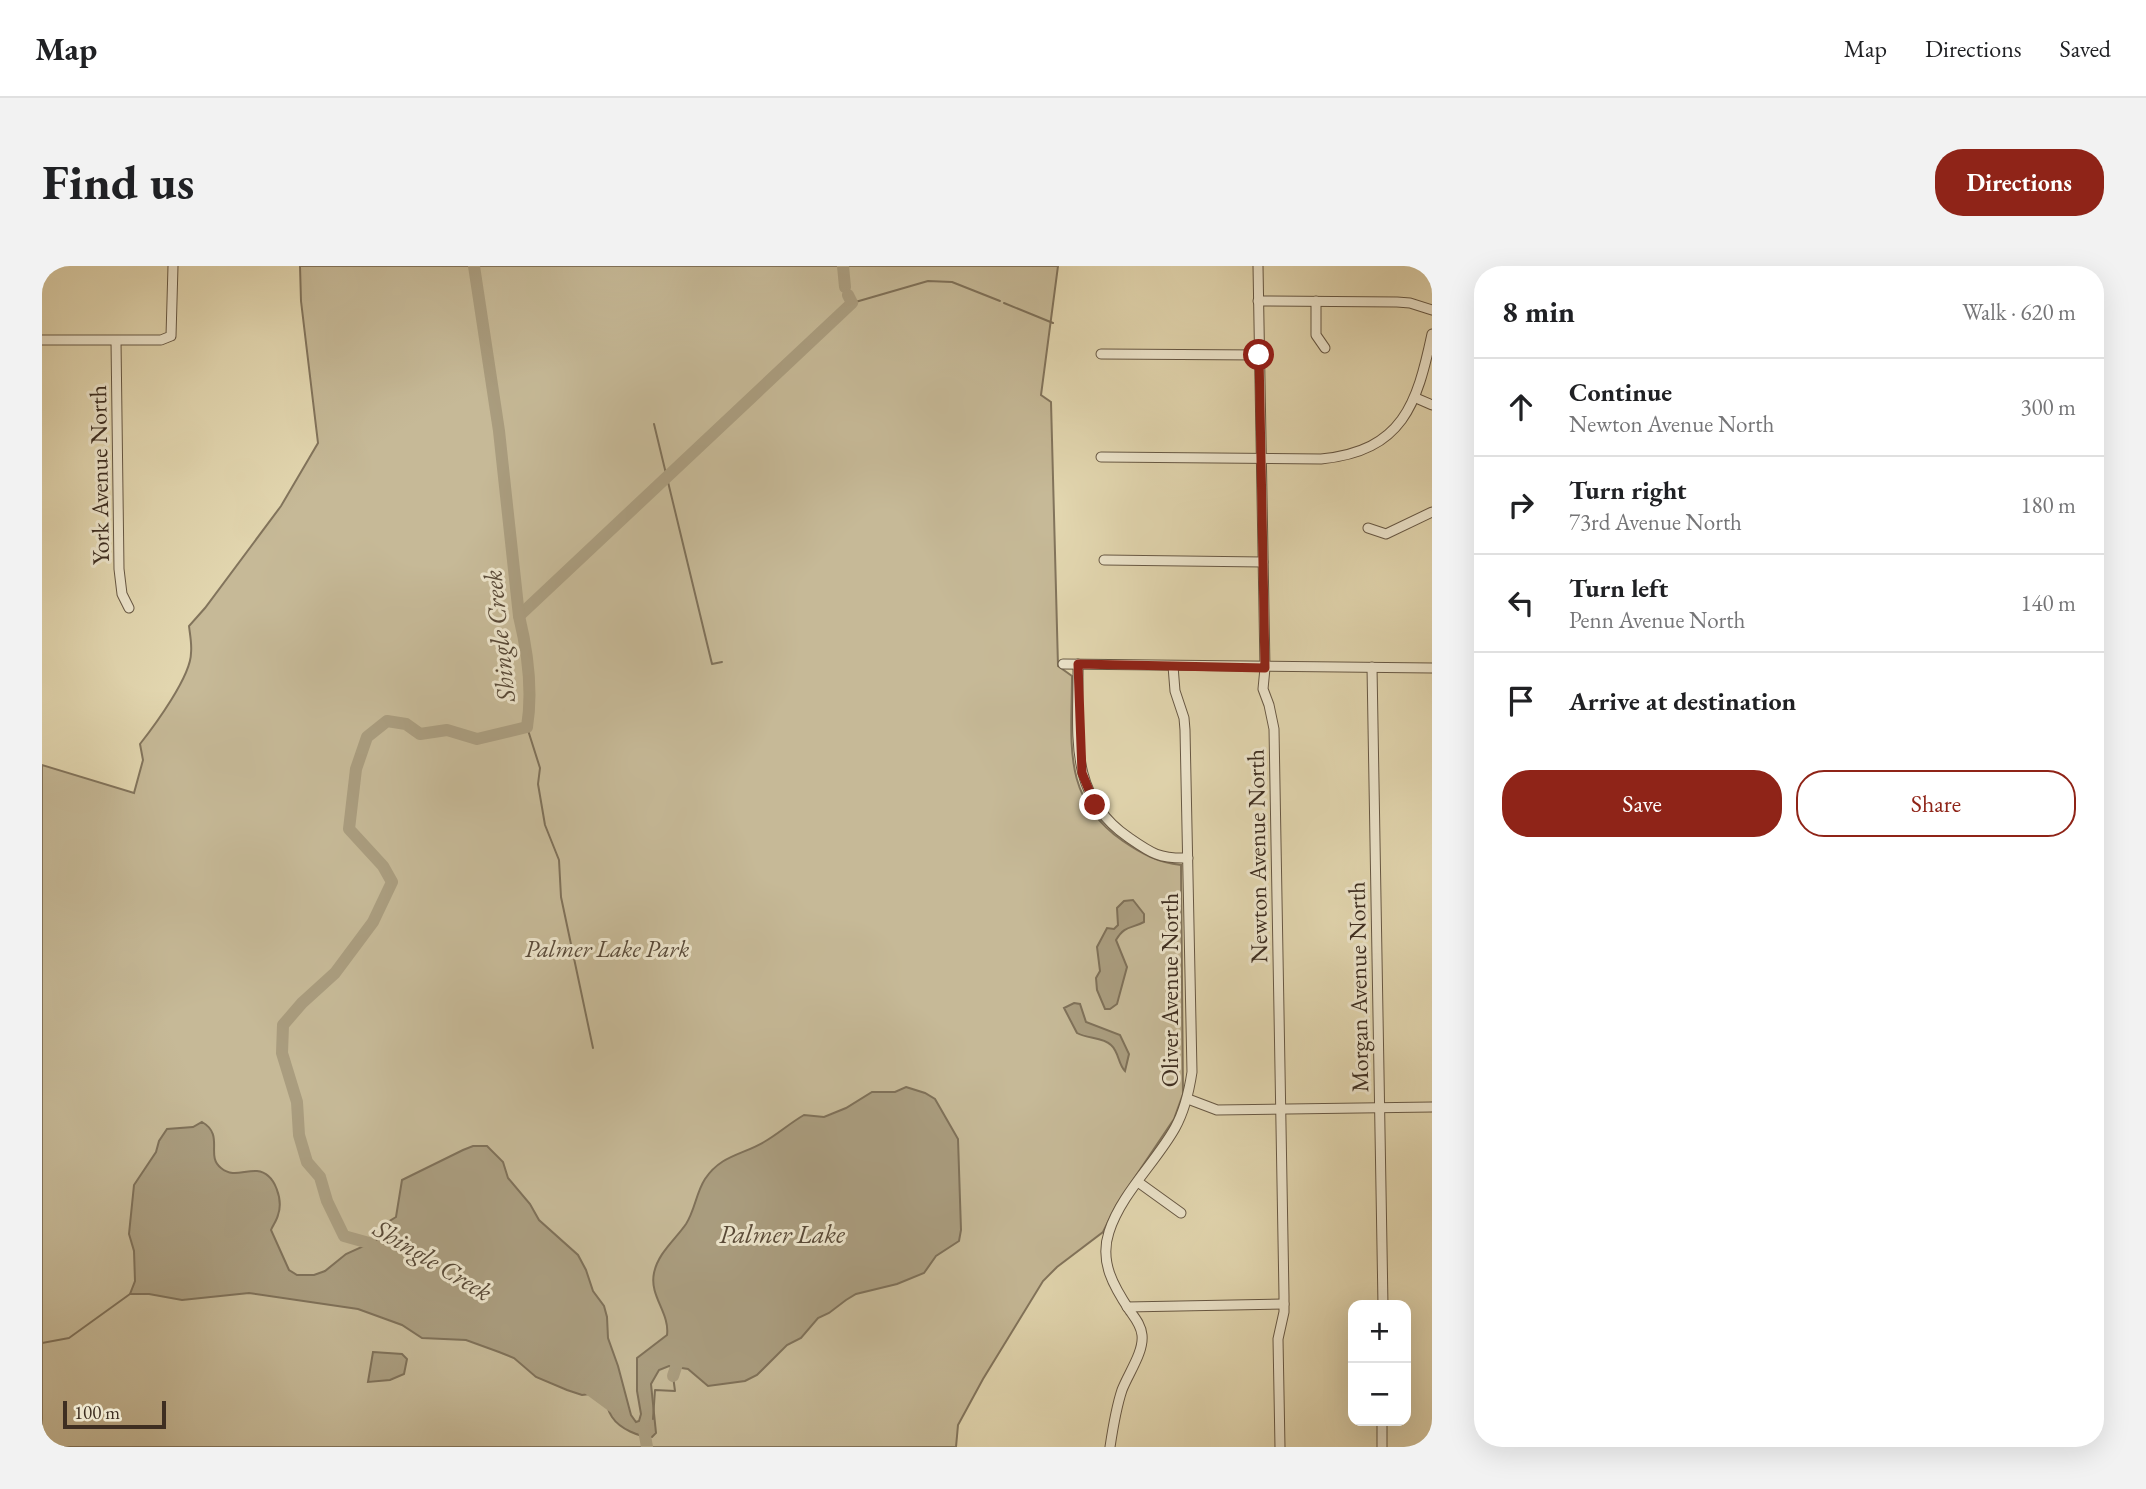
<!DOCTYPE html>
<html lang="en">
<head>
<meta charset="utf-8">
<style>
	body { margin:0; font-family:"EB Garamond",serif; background:#f2f2f2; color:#202124 }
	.controls { position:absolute; right:21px; bottom:21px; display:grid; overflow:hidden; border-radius:14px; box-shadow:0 7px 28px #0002 }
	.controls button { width:63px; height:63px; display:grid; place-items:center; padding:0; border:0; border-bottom:2px solid #e0e0e0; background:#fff; color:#202124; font:35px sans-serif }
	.scale { position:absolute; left:21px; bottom:18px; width:103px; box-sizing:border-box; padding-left:7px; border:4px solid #3e2e21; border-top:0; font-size:19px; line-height:24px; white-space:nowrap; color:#3e2e21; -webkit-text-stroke:5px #ece4cb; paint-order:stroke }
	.stop { position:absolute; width:21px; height:21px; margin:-16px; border:5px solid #8f2418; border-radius:50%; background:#fff }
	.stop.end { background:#8f2418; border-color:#fff; box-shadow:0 2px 7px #0008 }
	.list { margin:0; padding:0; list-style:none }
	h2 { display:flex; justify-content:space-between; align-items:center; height:91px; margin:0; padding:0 28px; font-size:30px }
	h2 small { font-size:23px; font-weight:400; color:#757577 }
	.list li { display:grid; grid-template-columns:46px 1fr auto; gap:21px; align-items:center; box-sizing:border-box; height:98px; padding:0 28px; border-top:2px solid #e0e0e0 }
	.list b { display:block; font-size:26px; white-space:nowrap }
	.list p { margin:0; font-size:23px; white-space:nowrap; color:#757577 }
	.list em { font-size:23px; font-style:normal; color:#757577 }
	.actions { display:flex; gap:14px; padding:21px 28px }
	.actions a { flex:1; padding:16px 0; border:2px solid #8f2418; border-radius:28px; text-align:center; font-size:24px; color:#8f2418 }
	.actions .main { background:#8f2418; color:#fff }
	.icon { flex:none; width:38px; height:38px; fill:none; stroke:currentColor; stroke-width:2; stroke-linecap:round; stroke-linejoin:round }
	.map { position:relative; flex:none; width:1390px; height:1181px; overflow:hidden; border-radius:28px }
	header { display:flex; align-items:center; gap:42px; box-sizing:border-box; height:98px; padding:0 35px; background:#fff; border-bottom:2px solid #e0e0e0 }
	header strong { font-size:33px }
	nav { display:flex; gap:38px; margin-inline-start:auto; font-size:24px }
	.intro { display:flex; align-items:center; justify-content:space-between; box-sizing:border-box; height:168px; padding:0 42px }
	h1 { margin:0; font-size:49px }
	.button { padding:18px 32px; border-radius:28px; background:#8f2418; color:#fff; font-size:24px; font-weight:700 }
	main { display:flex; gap:42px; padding:0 42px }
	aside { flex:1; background:#fff; border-radius:28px; box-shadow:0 7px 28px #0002 }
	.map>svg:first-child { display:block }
	.green { fill:#c6b997; stroke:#82745c; stroke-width:2 }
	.water { fill:#aa9d7f; stroke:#7f7159; stroke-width:2 }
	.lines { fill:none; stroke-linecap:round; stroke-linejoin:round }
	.stream { stroke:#7f7159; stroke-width:2 }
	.river { stroke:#aa9d7f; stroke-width:12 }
	.minor-casing { stroke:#675844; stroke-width:11 }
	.minor { stroke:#ece4cb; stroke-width:9 }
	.route { stroke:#8f2418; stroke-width:9 }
	.labels { text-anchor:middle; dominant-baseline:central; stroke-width:6; stroke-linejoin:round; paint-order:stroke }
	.street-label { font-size:24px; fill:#3e2e21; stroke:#ece4cb }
	.park-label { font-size:24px; font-style:italic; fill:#594a39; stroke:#ece4cb }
	.water-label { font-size:26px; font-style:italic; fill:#594a38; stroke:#ece4cb }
</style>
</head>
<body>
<header>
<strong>Map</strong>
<nav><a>Map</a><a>Directions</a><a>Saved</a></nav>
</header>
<div class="intro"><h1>Find us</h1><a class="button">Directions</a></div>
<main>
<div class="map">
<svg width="1390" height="1181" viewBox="0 0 1390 1181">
	<rect width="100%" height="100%" fill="#e2d6af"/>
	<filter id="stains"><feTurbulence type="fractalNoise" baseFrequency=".00286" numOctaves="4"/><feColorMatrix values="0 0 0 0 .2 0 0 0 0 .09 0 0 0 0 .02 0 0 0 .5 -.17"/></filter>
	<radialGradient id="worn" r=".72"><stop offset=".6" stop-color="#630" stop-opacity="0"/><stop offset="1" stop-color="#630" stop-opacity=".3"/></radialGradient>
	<!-- green -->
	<path class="green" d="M258,0H1016L999,129L1009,136L1016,400L1030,410C1030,477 1019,532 1081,575C1100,588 1115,596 1139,599L1141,828L1132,853L1075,938L1061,966L1015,1001L1001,1015L941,1113L916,1159L914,1181H0V499L92,527L101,494L98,478C113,459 149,410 149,387C150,378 148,369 147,360L163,342L239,240L276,177L259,35Z"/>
	<!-- water -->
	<g class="water">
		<path d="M1091,634L1102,648V656C1089,663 1083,659 1074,674L1085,701L1075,738L1068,743H1063L1055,724L1054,712L1058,705L1055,681L1065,662L1072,663L1076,659L1075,642L1082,635Z"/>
		<path d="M1032,737L1038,738L1044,756L1078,769L1087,788L1083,805C1076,798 1077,786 1069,779C1061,771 1045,773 1035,767L1022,742Z"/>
		<path d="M864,821L883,827L893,833L916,873L919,964L917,975L894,990L882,1007L855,1018L814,1028L804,1034L787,1047L776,1052L759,1072L745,1079L715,1109L703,1115L666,1120L646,1103L627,1100L617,1104L609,1118L614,1167L610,1171C597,1171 578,1163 570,1151C564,1142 566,1135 556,1127L540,1129L525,1124L494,1111L472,1092L457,1086L424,1074L380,1072L360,1059L316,1043L207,1027L140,1034L107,1028H88L93,1015L92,985L87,968L92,919L114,886L117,875L125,863L151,861L160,856C183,869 163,890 179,902C191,912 202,904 215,905C234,907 241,935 236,949C235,954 231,959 229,964L247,1004L255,1009H272L283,1005L304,988L333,975L341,969L346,956L354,951L360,914L421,884L431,880H445L461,896L466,912L488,938L497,954L536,989L544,1004L551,1025L562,1040L565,1051L566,1072L576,1100L589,1149L594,1156L597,1155L599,1148L595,1125V1092L625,1069C628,1047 607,1030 612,1007C616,987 633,974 644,958C653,944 654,927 663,913C679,889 700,889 722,876C736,868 748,857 762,849L782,851L804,842L830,826H853Z"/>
		<polygon points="331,1086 360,1088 365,1093 362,1108 348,1114 326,1116"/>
	</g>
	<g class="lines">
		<!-- stream -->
		<g class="stream">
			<polyline points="810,37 886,15 910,16 958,35"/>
			<polyline points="962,37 1011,57"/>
			<polyline points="612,158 670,398 680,396"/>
			<polyline points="485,461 498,502 496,518 503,559 517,594 519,631 551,782"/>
			<polyline points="0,1077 27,1072 88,1028"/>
			<polyline points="611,1153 613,1124 633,1125 631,1110"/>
		</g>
		<!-- river -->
		<g class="river">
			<polyline points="801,0 803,21"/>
			<polyline points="477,350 810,37 806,29"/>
			<path d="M341,986L327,977L302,970L285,935L278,911L265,896L257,869L255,836L240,787L241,759L260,737L293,707L331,656L350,616L341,600L307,563L314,503L325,471L345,455L364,458L378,468L405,464L435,473L485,461C491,424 486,387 477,350L457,165L432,0"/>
			<polyline points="631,1110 639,1086"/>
			<polyline points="540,1118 574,1143"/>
			<polyline points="602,1164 605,1181"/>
		</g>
		<defs>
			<g id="minor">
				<polyline points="1216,0 1223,402 1221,423 1227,439 1232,463 1242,1030 1242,1046 1236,1073 1238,1181"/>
				<polyline points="1216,35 1355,36 1368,37 1390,44"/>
				<polyline points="1274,35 1274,69 1283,82"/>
				<polyline points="0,74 119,74 129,70 131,0"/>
				<polyline points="74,75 77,303 80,328 87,342"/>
				<polyline points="1059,88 1218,89"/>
				<polyline points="1374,132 1390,139"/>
				<path d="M1059,191L1279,193C1361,185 1375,138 1390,68"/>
				<polyline points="1326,262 1344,268 1390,246"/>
				<polyline points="1062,294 1221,296"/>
				<polyline points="1021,398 1390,402"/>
				<path d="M1036,398C1037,465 1024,528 1086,571C1109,587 1117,593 1146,592"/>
				<polyline points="1330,401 1341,1039"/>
				<polyline points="1146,833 1175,844 1390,841"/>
				<polyline points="1096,916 1139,947"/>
				<polyline points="1085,1041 1242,1038"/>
				<polyline points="1340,1155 1340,1181"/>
				<path d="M1068,1181C1071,1161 1074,1142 1080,1124C1086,1108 1102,1086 1100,1069C1099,1059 1093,1052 1088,1045C1072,1021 1057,996 1067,966C1079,928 1114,896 1133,862C1143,844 1147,826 1150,806L1143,464L1142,452L1133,425L1131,400"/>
			</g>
		</defs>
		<!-- minor casing -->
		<use href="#minor" class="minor-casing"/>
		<!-- minor -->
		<use href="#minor" class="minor"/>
	</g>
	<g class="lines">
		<!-- route -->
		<polyline class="route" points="1053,539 1040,507 1036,398 1223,402 1217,89"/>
	</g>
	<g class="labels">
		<!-- street labels -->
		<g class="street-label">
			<text transform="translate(57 209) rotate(-91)">York Avenue North</text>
			<text transform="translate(1215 590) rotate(-91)">Newton Avenue North</text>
			<text transform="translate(1316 721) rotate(-91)">Morgan Avenue North</text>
			<text transform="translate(1127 724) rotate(-90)">Oliver Avenue North</text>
		</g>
		<!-- park labels -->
		<g class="park-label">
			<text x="565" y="682">Palmer Lake Park</text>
		</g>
		<!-- water labels -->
		<g class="water-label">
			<text transform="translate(457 370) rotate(-96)">Shingle Creek</text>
			<text x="740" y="968">Palmer Lake</text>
			<text transform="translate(391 994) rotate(31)">Shingle Creek</text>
		</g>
	</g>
	<rect width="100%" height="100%" filter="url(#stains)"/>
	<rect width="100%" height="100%" fill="url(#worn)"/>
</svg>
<div class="controls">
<button>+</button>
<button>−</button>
</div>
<div class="scale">100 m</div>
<div class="stop" style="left:1217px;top:89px"></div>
<div class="stop end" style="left:1053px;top:539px"></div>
</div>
<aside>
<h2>8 min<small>Walk · 620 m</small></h2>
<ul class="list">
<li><svg class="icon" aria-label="ahead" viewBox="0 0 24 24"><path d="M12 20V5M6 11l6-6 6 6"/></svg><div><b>Continue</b><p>Newton Avenue North</p></div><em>300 m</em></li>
<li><svg class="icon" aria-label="right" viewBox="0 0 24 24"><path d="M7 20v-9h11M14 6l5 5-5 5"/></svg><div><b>Turn right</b><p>73rd Avenue North</p></div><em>180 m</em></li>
<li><svg class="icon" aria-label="left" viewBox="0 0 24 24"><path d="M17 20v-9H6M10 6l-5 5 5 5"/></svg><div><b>Turn left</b><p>Penn Avenue North</p></div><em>140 m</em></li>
<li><svg class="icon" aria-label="arrive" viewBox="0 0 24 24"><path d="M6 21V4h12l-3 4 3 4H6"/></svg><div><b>Arrive at destination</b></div></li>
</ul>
<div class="actions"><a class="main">Save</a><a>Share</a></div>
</aside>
</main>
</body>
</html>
